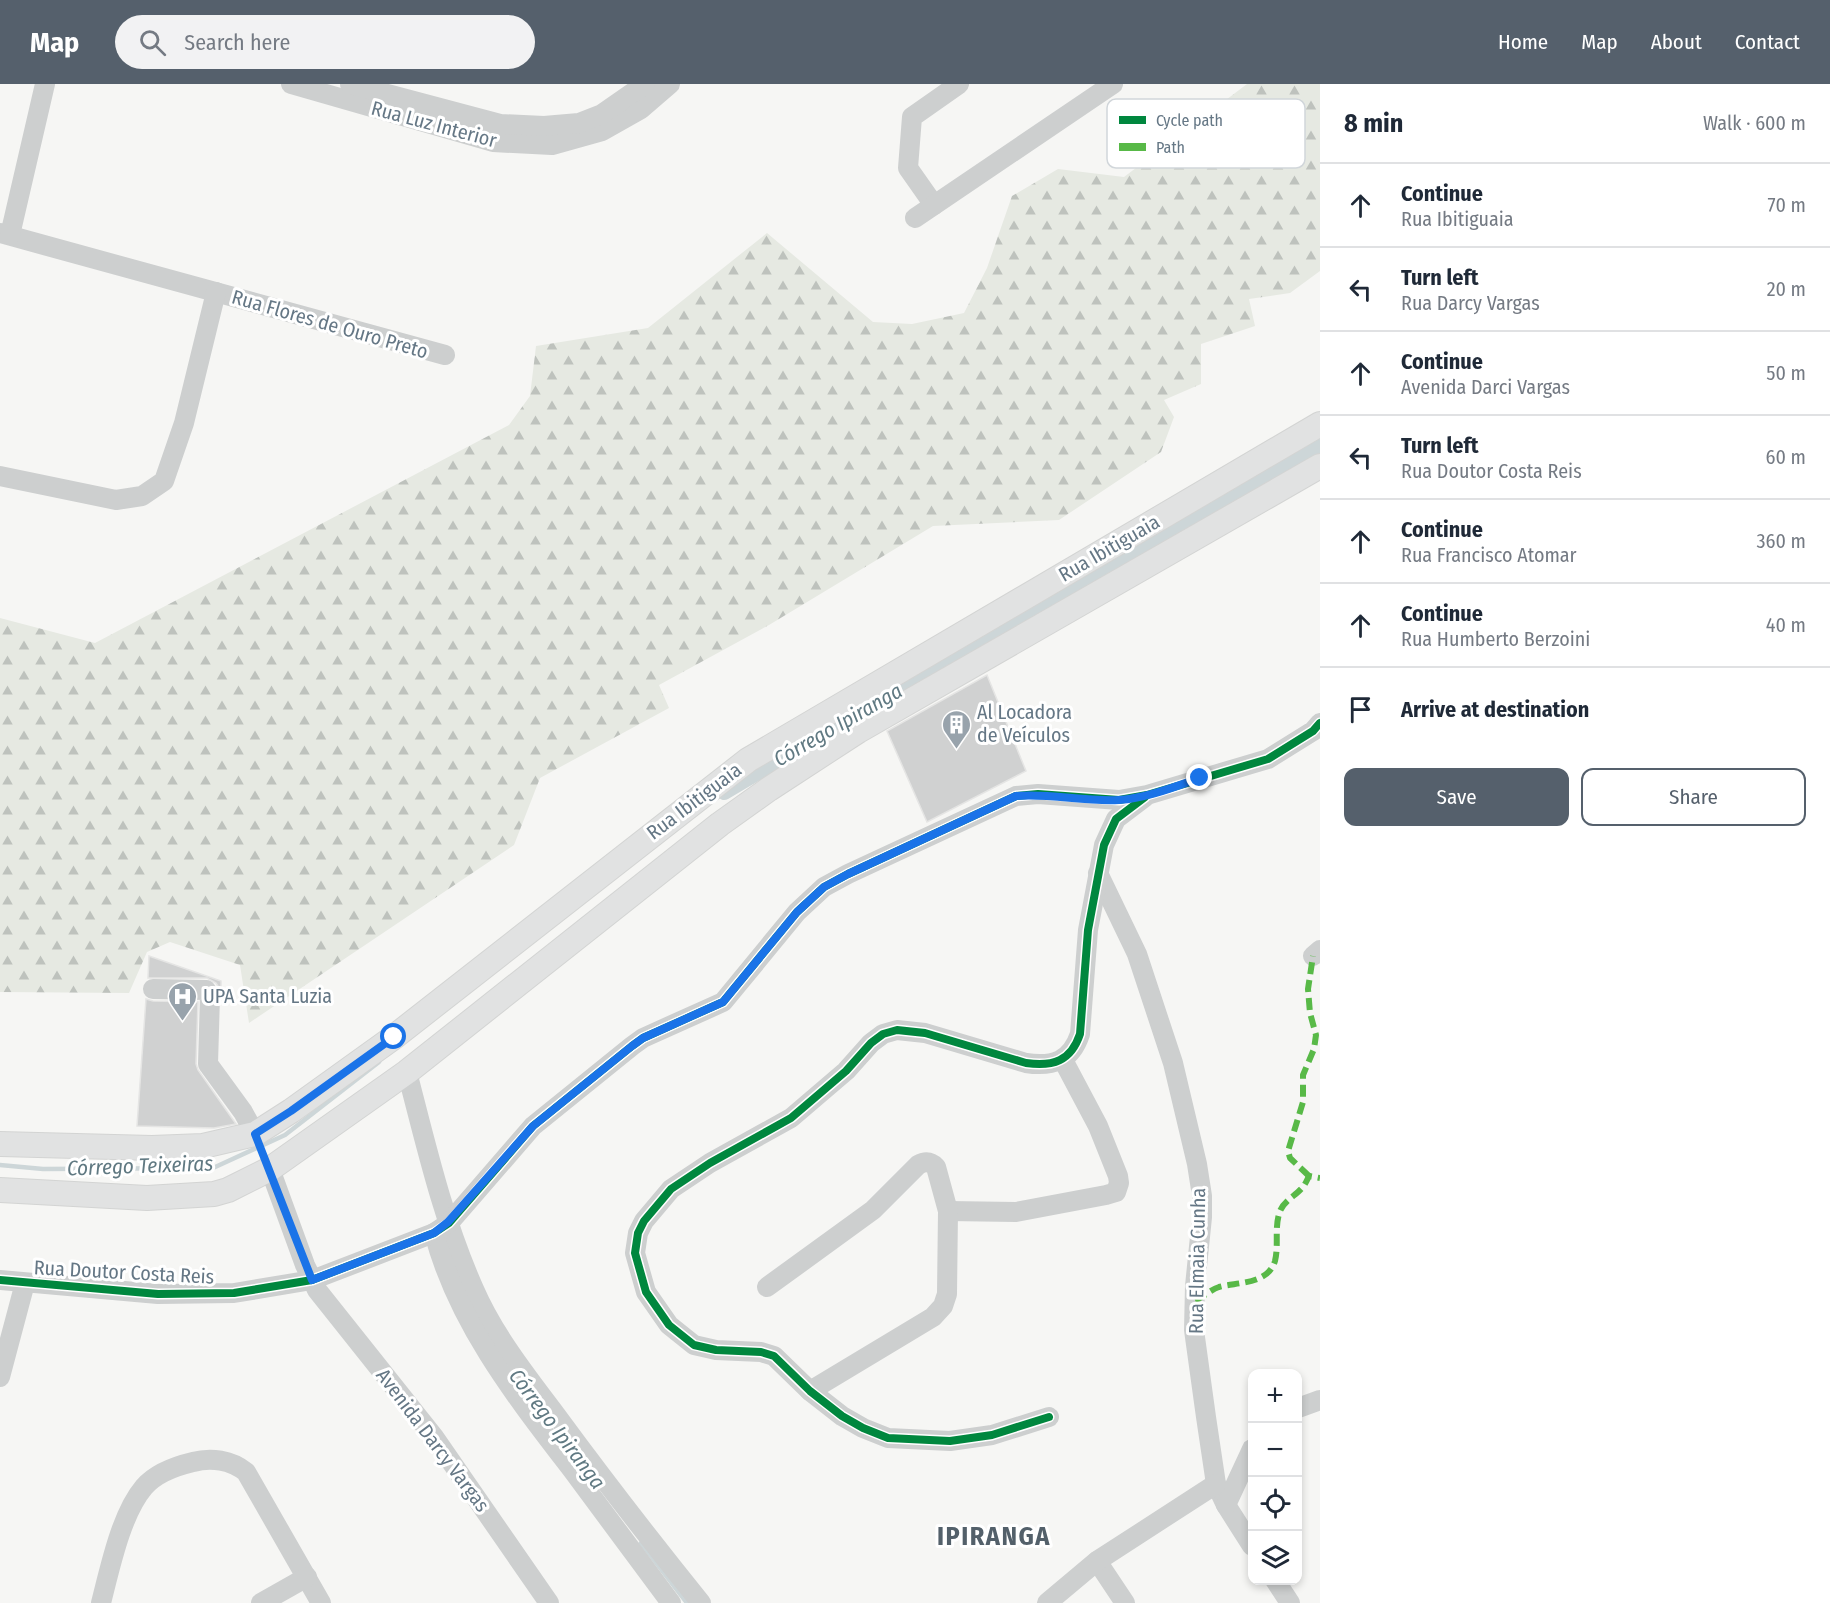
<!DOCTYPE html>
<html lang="en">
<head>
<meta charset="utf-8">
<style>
	body { margin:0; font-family:"Fira Sans Condensed",sans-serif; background:#f2f2f3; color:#1f2937 }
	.controls { position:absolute; right:18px; bottom:18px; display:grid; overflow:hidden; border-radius:12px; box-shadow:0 3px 9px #0003 }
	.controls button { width:54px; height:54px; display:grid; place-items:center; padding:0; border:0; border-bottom:2px solid #e0e1e3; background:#fff; color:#1f2937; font:30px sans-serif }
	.stop { position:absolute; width:18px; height:18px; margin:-14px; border:4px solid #1a73e8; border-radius:50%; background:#fff }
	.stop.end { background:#1a73e8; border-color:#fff; box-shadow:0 2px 6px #0008 }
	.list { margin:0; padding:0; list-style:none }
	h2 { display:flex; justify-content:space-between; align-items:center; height:78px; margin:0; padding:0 24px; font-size:26px }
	h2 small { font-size:20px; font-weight:400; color:#747a83 }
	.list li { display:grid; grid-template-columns:39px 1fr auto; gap:18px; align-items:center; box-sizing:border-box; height:84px; padding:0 24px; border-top:2px solid #e0e1e3 }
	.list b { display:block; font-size:22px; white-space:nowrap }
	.list p { margin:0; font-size:20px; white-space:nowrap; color:#747a83 }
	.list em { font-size:20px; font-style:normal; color:#747a83 }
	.actions { display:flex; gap:12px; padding:18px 24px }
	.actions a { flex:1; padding:14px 0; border:2px solid #55606c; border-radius:12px; text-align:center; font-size:21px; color:#55606c }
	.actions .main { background:#55606c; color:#fff }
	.icon { flex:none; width:33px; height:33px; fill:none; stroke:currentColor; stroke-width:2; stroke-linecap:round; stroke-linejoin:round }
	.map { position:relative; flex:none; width:1320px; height:1519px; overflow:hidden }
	header { display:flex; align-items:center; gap:36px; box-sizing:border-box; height:84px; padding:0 30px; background:#55606c; color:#fff }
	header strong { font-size:28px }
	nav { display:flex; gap:33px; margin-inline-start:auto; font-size:21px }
	.search { width:420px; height:54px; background:#f2f2f3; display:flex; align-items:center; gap:15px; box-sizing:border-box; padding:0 21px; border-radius:33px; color:#747a83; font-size:22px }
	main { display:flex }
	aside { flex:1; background:#fff }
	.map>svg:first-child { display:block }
	.forest { fill:url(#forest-firs) }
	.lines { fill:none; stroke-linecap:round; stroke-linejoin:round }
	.stream { stroke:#cdd6d8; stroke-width:4.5 }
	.canal { stroke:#cdd6d8; stroke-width:16 }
	.building { fill:#d0d1d1; stroke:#e5e5e4; stroke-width:1.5 }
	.major-casing { stroke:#d3d4d3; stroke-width:26 }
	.minor { stroke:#cdcfcf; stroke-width:20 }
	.major { stroke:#e1e2e2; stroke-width:24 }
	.quiet { stroke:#58b947; stroke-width:6; stroke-dasharray:12 6; stroke-linecap:butt }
	.cycleway-casing { stroke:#fff; stroke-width:11 }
	.cycleway { stroke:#00873e; stroke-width:8 }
	.route { stroke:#1a73e8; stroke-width:8 }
	.labels { text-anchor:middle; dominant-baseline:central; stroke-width:6; stroke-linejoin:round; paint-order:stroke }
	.street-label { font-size:20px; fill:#657785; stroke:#fff }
	.poi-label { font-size:20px; fill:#657785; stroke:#fff; text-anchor:start }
	.water-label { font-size:21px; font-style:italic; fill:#607982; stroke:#fff }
	.district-label { font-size:26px; font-weight:bold; letter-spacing:1.5px; fill:#53606a; stroke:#fff }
	.key { fill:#fff; stroke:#d1d6da; stroke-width:1.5 }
	.key-label { font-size:16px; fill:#657785 }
</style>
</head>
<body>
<header>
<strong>Map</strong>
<div class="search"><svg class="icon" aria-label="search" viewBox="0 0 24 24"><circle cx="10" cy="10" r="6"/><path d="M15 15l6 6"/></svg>Search here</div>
<nav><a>Home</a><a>Map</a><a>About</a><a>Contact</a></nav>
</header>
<main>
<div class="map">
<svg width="1320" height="1519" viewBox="0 0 1320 1519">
	<defs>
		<pattern id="forest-firs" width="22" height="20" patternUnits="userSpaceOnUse" patternTransform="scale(1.5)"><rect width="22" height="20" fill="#e6e9e2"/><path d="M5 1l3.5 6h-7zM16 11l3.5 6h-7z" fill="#bec2bd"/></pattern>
	</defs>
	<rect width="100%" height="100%" fill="#f6f6f4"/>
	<!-- forest -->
	<polygon class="forest" points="1247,0 1320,0 1320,187 1290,209 1249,215 1255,242 1201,260 1201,300 1164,316 1174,333 1161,368 1059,436 933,442 769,541 659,601 669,624 540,694 514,761 249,939 240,881 170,858 147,868 129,909 0,908 0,534 95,559 509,341 530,312 536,262 648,244 767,149 873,238 912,240 964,229 987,184 1012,112 1058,85 1124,93"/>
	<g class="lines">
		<!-- stream -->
		<g class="stream">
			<polyline points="0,1081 43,1085 213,1084 285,1051 379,978"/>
			<polyline points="641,1459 687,1519"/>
		</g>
		<!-- canal -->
		<polyline class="canal" points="724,708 1055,514 1320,363"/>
	</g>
	<!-- building -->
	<g class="building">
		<polygon points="987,591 1026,687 927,738 887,647"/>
		<polygon points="149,872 221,897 221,907 216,899 207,894 148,894"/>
		<polygon points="146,915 153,917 198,918 196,980 198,986 236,1040 214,1044 137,1042"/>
	</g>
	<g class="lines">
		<defs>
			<g id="major">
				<polyline points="0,1060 152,1064 203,1062 255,1050 291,1027 394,953 748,676 1320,340"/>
				<polyline points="0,1106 147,1114 214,1110 228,1106 270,1085 407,988 720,740 769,705 858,647 1320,382"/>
			</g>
		</defs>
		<!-- major casing -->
		<use href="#major" class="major-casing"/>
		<!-- minor -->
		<g class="minor">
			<polyline points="291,0 493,58 552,61 602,47 641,25 670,0"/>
			<polyline points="350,0 500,40 544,42 579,39 602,30 645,0"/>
			<polyline points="934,121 908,84 912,33 959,0"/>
			<polyline points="915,134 1113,0"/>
			<polyline points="0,149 445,271"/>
			<polyline points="10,151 45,0"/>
			<polyline points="0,392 116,416 142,412 164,397 184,339 216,208"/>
			<polyline points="862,610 878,635"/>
			<polyline points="1098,789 1137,870 1173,979 1197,1080 1202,1112 1202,1133 1195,1202 1194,1246 1206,1333 1216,1400 1226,1421 1252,1462"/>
			<polyline points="1313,872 1320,866"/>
			<polyline points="153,905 206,906 210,912 208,980 243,1028 255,1050"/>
			<path d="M407,988C426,1061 443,1136 474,1205C494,1251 526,1291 556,1331C603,1395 651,1457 701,1519"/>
			<polyline points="270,1085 305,1181 317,1206 434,1353 549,1519"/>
			<polyline points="948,1127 1016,1128 1106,1111 1116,1108 1119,1099 1118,1092 1098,1042 1063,976"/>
			<path d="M434,1149C458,1240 517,1314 573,1387C606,1431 638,1475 671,1519"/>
			<polyline points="0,1196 158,1210 234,1209 312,1196 434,1149 449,1139 533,1042 632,962 643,954 723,918 797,828 824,803 848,790 1016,712 1038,710 1119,716 1147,711 1268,675 1313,647 1320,639"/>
			<path d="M767,1203L873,1126L918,1081C925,1077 930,1077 936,1083L948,1127L947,1210L943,1222L933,1233L810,1307"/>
			<polyline points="0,1293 25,1199"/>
			<polyline points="1298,1324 1320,1316"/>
			<path d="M1049,1333L992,1351L950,1357L888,1354L863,1344L842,1332L810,1307L774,1272L761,1268L716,1266L694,1261L669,1241L646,1208L635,1169L638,1149L644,1137L671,1105L710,1079L791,1034L846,987L871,959L883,950L897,946L925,949L1026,979C1053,983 1071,977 1080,950L1088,846L1104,761L1116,735L1145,713"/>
			<polyline points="1226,1421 1252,1365"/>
			<polyline points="1097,1477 1125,1519"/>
			<polyline points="1275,1496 1290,1519"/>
			<path d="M101,1519C110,1484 121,1430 144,1403C156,1389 176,1382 193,1378C211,1373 231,1376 246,1388L321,1519"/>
			<polyline points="261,1519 307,1493"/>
			<polyline points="1047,1519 1097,1477 1216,1400"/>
		</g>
		<!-- major -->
		<use href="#major" class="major"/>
		<!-- quiet -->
		<g class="quiet">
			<polyline points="1309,1092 1290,1074 1288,1067 1303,1018 1303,991 1314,965 1316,951 1310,929 1308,905 1313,872"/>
			<path d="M1195,1216C1204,1213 1210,1206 1219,1203C1236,1198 1268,1201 1275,1177C1279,1161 1274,1143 1280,1127C1284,1117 1295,1112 1302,1104C1305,1101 1307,1096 1309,1092L1320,1094"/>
		</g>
		<defs>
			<g id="cycleway">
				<polyline points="0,1196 158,1210 234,1209 312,1196 434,1149 449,1139 533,1042 632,962 643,954 723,918 797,828 824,803 848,790 1016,712 1038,710 1119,716 1147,711 1268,675 1313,647 1320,639"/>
				<path d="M1049,1333L992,1351L950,1357L888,1354L863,1344L842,1332L810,1307L774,1272L761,1268L716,1266L694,1261L669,1241L646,1208L635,1169L638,1149L644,1137L671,1105L710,1079L791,1034L846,987L871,959L883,950L897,946L925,949L1026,979C1053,983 1071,977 1080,950L1088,846L1104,761L1116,735L1145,713"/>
			</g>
		</defs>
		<!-- cycleway casing -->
		<use href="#cycleway" class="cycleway-casing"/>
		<!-- cycleway -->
		<use href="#cycleway" class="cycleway"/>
	</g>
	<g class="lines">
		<!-- route -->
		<path class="route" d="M394,953L291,1027L255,1050L312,1196L434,1149L448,1138L533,1042L632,962L643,954L723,918L797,828L824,803L848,790L1016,712C1050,709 1084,718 1119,716C1147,714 1174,703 1200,694"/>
	</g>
	<!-- icons -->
	<defs>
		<symbol id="building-pin" viewBox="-11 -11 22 30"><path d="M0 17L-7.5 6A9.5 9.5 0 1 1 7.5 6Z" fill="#98a3ac" stroke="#fff"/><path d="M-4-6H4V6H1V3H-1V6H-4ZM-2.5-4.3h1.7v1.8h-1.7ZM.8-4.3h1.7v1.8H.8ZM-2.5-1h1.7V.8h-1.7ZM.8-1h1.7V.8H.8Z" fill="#fff"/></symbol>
		<symbol id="hospital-pin" viewBox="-11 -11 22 30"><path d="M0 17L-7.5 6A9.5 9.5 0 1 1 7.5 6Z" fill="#98a3ac" stroke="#fff"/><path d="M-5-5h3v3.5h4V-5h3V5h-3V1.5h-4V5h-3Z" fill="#fff"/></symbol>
	</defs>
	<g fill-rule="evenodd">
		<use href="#building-pin" x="940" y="624" width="33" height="45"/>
		<use href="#hospital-pin" x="166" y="896" width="33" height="45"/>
	</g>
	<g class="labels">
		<!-- street labels -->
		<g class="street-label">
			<text transform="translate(434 40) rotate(15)">Rua Luz Interior</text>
			<text transform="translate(330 240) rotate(16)">Rua Flores de Ouro Preto</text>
			<text transform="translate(1109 464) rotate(-30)">Rua Ibitiguaia</text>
			<text transform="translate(694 717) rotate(-37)">Rua Ibitiguaia</text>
			<text transform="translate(1197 1177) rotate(-89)">Rua Elmaia Cunha</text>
			<text transform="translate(124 1188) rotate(3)">Rua Doutor Costa Reis</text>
			<text transform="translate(433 1356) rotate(53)">Avenida Darcy Vargas</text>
		</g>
		<!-- poi labels -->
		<g class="poi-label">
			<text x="977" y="628">Al Locadora<tspan x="977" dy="23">de Veículos</tspan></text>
			<text x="203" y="912">UPA Santa Luzia</text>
		</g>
		<!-- water labels -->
		<g class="water-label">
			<text transform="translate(838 641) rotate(-30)">Córrego Ipiranga</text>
			<text transform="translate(140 1082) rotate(-2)">Córrego Teixeiras</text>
			<text transform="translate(557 1345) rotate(53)">Córrego Ipiranga</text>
		</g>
		<!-- district labels -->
		<g class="district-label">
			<text x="994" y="1452">IPIRANGA</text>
		</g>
	</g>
	<!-- legend -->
	<rect x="1107" y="15" width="198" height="69" rx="9" class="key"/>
	<rect x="1119" y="32" width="27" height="8" fill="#00873e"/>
	<rect x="1119" y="59" width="27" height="8" fill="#58b947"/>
	<g class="key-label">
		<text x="1156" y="42">Cycle path</text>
		<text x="1156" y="69">Path</text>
	</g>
</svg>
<div class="controls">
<button>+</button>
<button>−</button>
<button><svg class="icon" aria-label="locate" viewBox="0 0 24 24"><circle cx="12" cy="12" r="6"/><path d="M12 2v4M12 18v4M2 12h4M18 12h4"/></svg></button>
<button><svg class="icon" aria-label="layers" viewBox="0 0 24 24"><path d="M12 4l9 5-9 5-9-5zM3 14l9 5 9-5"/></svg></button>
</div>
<div class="stop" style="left:394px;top:953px"></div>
<div class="stop end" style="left:1200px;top:694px"></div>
</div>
<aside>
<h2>8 min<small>Walk · 600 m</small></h2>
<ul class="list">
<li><svg class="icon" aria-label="ahead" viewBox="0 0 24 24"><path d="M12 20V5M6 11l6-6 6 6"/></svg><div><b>Continue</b><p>Rua Ibitiguaia</p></div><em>70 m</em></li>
<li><svg class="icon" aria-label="left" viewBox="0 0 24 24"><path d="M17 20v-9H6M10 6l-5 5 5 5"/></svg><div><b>Turn left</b><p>Rua Darcy Vargas</p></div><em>20 m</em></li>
<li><svg class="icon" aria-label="ahead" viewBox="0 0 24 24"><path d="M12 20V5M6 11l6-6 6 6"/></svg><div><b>Continue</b><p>Avenida Darci Vargas</p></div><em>50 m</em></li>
<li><svg class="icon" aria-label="left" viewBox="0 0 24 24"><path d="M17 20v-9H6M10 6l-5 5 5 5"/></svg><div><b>Turn left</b><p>Rua Doutor Costa Reis</p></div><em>60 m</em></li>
<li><svg class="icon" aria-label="ahead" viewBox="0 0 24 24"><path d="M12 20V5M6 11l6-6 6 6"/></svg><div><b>Continue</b><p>Rua Francisco Atomar</p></div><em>360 m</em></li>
<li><svg class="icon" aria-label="ahead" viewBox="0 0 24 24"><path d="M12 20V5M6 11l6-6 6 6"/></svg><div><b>Continue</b><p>Rua Humberto Berzoini</p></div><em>40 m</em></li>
<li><svg class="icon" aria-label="arrive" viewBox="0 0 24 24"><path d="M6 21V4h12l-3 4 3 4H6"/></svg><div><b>Arrive at destination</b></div></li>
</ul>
<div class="actions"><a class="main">Save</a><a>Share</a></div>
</aside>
</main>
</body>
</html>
